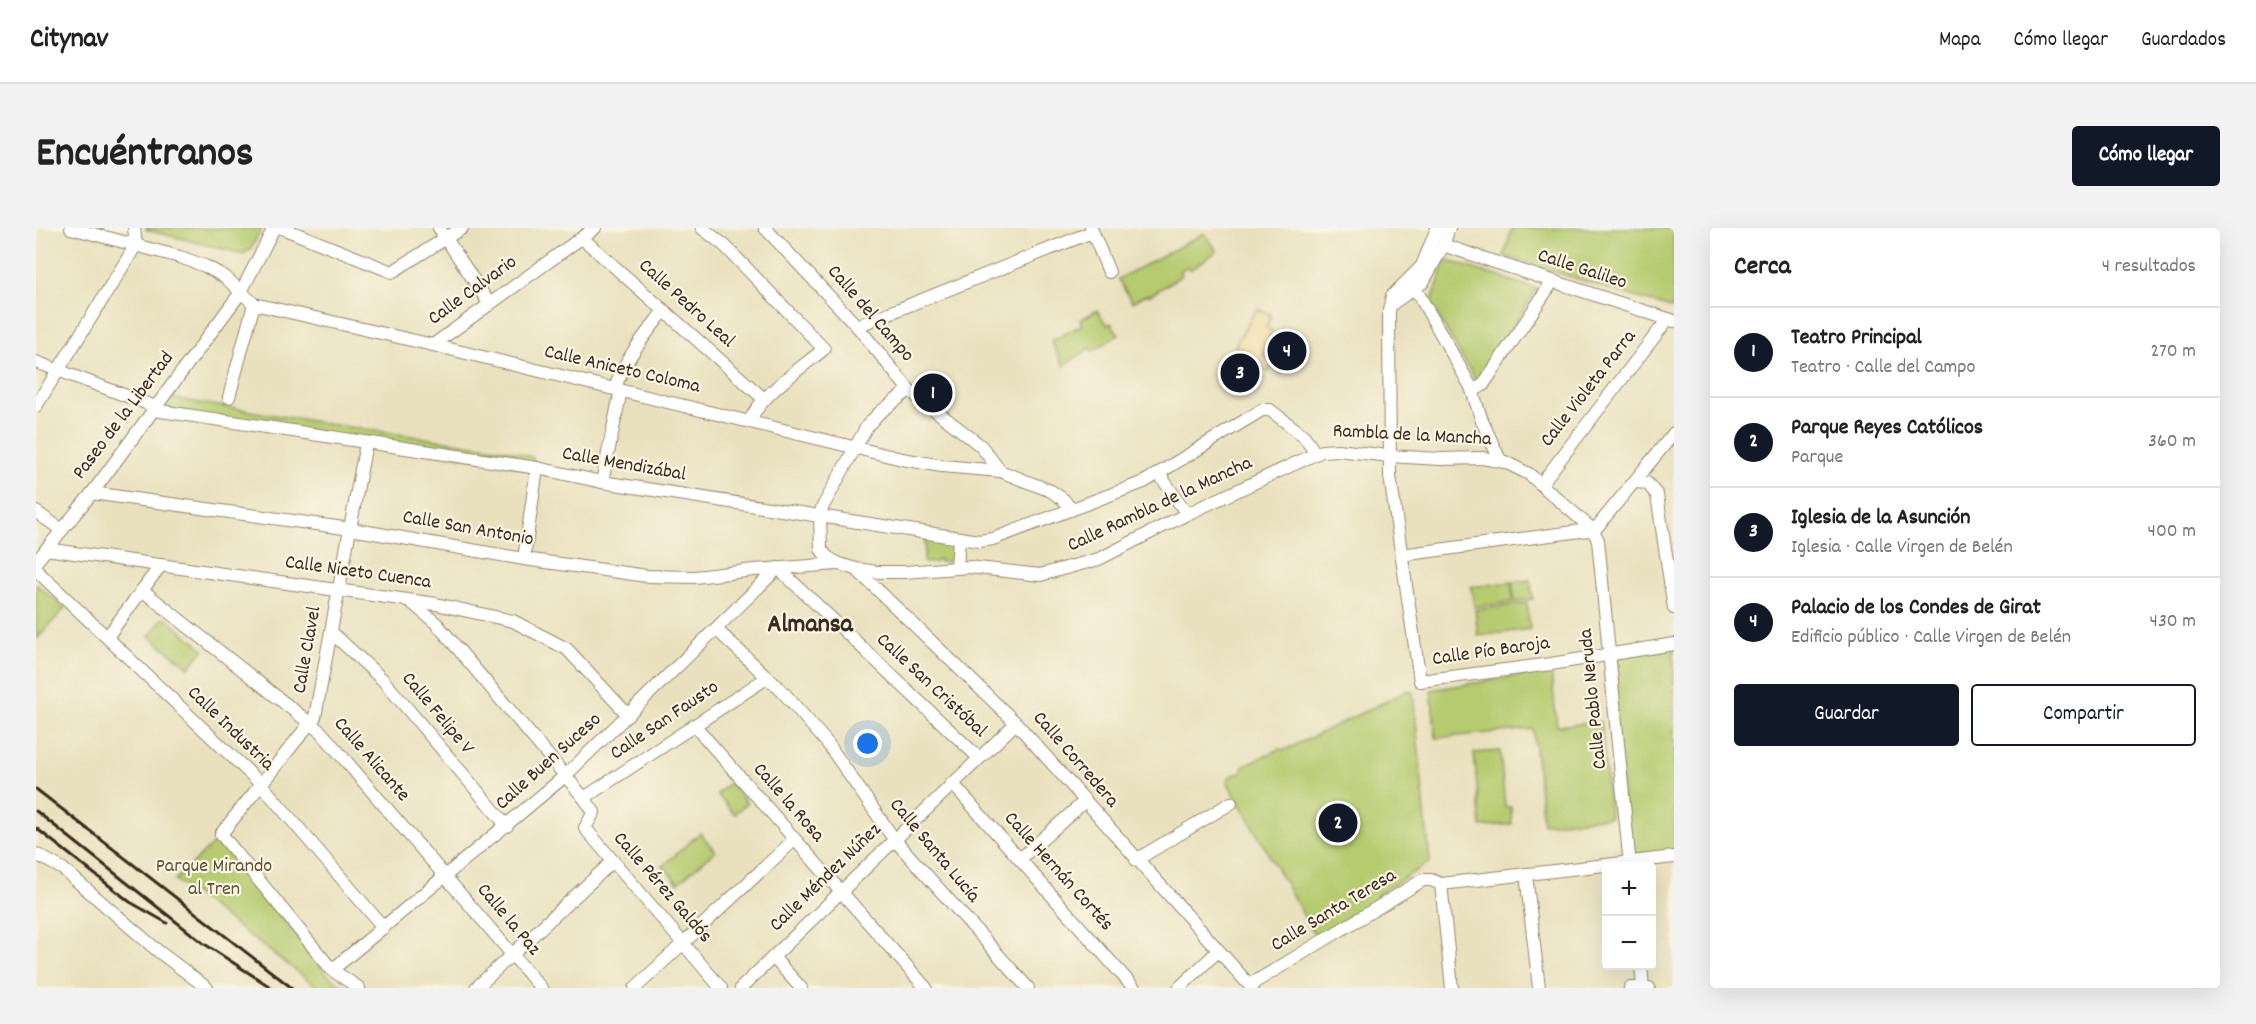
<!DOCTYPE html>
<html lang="es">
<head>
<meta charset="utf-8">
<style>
	body { margin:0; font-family:Dekko,sans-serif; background:#f2f2f2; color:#222 }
	.controls { position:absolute; right:18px; bottom:18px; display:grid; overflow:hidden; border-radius:6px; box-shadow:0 6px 24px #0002 }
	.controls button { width:54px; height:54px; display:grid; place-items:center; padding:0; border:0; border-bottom:2px solid #e0e0e0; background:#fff; color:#222; font:30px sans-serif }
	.you { position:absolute; left:832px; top:516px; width:21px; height:21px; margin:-15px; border:4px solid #fff; border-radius:50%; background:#1a73e8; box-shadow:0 0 0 9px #1a73e833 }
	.badge { display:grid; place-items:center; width:39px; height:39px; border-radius:50%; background:#111827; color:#fff; font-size:20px; font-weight:700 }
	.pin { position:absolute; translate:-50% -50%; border:3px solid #fff; box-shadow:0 2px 6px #0006 }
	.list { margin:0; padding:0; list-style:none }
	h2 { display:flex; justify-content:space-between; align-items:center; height:78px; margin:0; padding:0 24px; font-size:26px }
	h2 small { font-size:20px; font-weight:400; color:#767676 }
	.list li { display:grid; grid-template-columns:39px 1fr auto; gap:18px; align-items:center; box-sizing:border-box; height:90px; padding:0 24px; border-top:2px solid #e0e0e0 }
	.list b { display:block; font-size:22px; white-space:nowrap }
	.list p { margin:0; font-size:20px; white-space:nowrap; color:#767676 }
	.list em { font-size:20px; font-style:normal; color:#767676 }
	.actions { display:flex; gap:12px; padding:18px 24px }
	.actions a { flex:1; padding:14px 0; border:2px solid #111827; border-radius:6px; text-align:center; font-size:21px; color:#111827 }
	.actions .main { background:#111827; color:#fff }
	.map { position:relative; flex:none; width:1638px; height:760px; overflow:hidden; border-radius:6px }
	header { display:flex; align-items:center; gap:36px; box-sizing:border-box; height:84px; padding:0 30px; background:#fff; border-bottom:2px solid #e0e0e0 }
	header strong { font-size:28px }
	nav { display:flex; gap:33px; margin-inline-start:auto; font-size:21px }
	.intro { display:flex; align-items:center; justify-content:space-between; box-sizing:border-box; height:144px; padding:0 36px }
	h1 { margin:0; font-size:42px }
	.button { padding:15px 27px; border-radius:6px; background:#111827; color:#fff; font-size:21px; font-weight:700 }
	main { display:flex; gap:36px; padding:0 36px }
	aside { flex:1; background:#fff; border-radius:6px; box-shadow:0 6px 24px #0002 }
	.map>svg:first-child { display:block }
	.green { fill:#b6cb6f; stroke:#787a46; stroke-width:1.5 }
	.sand { fill:#eeda9e; stroke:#94825e; stroke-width:1.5 }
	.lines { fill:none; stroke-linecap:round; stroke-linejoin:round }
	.minor-casing { stroke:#92866e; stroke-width:14 }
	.minor { stroke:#fff; stroke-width:12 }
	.rail { stroke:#3b2a1e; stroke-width:3 }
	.labels { text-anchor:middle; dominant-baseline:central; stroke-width:4.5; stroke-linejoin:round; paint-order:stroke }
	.street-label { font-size:20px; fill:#3b2a1e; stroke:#fcf5e5 }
	.park-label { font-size:20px; fill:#5a5232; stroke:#fcf5e5 }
	.district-label { font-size:26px; font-weight:bold; fill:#3b2a1e; stroke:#fcf5e5 }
</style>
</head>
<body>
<header>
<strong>Citynav</strong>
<nav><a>Mapa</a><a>Cómo llegar</a><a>Guardados</a></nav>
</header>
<div class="intro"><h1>Encuéntranos</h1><a class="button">Cómo llegar</a></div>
<main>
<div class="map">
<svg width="1638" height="760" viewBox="0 0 1638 760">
	<rect width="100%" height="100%" fill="#fcf5e5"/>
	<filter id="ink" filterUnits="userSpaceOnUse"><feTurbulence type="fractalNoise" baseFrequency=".0167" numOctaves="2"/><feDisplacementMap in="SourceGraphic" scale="12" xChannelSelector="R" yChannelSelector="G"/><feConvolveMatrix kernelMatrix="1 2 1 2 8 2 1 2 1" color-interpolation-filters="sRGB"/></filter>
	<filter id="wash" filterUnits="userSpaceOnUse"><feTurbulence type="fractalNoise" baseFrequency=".008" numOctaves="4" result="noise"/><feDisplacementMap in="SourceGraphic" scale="24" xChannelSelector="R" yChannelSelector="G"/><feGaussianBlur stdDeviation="1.35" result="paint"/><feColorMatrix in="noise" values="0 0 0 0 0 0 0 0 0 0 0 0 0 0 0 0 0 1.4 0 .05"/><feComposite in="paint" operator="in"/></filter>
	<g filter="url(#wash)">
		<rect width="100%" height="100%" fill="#e9e1be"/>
		<!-- green -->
		<g class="green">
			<polygon points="110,0 226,0 214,22 207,26 111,2"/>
			<polygon points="1476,0 1638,0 1638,81 1468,28"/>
			<polygon points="1169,5 1181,23 1154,42 1151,39 1143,43 1146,47 1113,68 1111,66 1096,74 1082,51"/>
			<polygon points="1410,32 1501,61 1441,155 1395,76"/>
			<polygon points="1061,82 1071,97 1075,95 1083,107 1056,123 1054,120 1028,138 1015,113 1046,97 1044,92"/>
			<polygon points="128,169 306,198 473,222 496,229 501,240 118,182"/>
			<polygon points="889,310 919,315 917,333 904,334 904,332 901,332 900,334 888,335"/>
			<polygon points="1494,352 1497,371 1479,374 1476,354"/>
			<polygon points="1475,354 1477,374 1438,379 1435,359"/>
			<polygon points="0,356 29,380 0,412"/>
			<polygon points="1491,375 1494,401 1442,408 1439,382"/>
			<polygon points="128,389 168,421 153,439 113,408"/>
			<polygon points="1638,416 1638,629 1593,635 1573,425"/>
			<polygon points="1515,443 1521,498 1565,494 1574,589 1507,596 1497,501 1400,510 1395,462"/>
			<polygon points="1373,462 1377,465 1394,634 1341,667 1341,672 1280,709 1192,555 1193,549 1205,544 1207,538 1243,521 1249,522"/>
			<polygon points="1464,523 1469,579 1475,579 1476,596 1445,599 1438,525"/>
			<polygon points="693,555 711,575 698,586 681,566"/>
			<polygon points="664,605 679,623 642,655 627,638"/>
			<polygon points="181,612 293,748 311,760 283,760 139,652"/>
		</g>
		<!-- sand -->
		<polygon class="sand" points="1221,81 1235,87 1230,100 1236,102 1227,127 1245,136 1244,139 1250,141 1246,146 1237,138 1232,144 1199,117"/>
	</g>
	<g filter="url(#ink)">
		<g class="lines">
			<defs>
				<g id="minor">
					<polyline points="35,0 144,29 169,38 189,49 218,76 397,117 866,231 906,238 964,243 1015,263 1028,272 1035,282"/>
					<polyline points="246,0 356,44 426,0"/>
					<polyline points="403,0 453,75"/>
					<path d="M666,0L689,18L788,121C764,141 727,165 714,192"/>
					<polyline points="729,0 821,98 873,162 945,218 964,243"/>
					<polyline points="1055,0 1073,44"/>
					<polyline points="1401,0 1386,38 1356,68 1353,83 1354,248 1384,453 1515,436 1638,416"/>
					<polyline points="546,10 728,171"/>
					<polyline points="1407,17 1638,93"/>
					<polyline points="1384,42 1379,53 1379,60 1435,159 1446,193 1464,232"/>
					<polyline points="1357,75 1387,54 1407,18 1413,0"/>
					<polyline points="821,98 1056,4"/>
					<polyline points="397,117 559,0"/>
					<polyline points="0,134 120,179"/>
					<path d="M579,161C587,133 610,106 627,84"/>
					<polyline points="873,162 842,186 831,198 786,280 784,289 785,321 791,329 803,336 820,341 841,344 869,344 933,339 1004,347 1063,331 1151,286 1286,223 1302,222 1353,228 1404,231 1446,230 1469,234 1493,246 1556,301 1562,312 1594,638"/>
					<polyline points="1437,163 1447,157 1517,53"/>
					<polyline points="193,169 218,76"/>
					<polyline points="0,178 100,17 98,0"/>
					<polyline points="118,182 501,240 566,254 943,313 957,311 1108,254 1226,182 1234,182 1268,208 1279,225"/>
					<polyline points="1124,247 1151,286"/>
					<polyline points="566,254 585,162"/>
					<polyline points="1599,254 1611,255 1621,267 1638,380"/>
					<polyline points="1505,256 1632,91"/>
					<polyline points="56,265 315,301 488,331 611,348 659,349 718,342 801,336"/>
					<polyline points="0,284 26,302"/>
					<polyline points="10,321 400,376 477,393 531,421 592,487"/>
					<polyline points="1365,327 1552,302 1561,299 1638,205"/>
					<polyline points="488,331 501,240"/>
					<polyline points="0,334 56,265 205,64 238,0"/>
					<polyline points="921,339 923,311"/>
					<polyline points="742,340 943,530"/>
					<polyline points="820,341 980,495 1216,760"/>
					<polyline points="0,342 225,556 348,700"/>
					<polyline points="106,362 285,504 505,760"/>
					<polyline points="375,374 401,396 548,570 558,584 549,600 685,760"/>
					<polyline points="681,402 747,464 792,516 858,611 992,760"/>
					<polyline points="295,404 347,452 471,598"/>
					<polyline points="71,409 125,337"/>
					<polyline points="658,497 890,760"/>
					<polyline points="916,555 1098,760"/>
					<polyline points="548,570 732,449"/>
					<polyline points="0,626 27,641 122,723 171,760"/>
					<polyline points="984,631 1049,573"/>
					<polyline points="1100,632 1195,575"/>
					<polyline points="1490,646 1503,760"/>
					<polyline points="1405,656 1638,629"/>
					<polyline points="1405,656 1416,760"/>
					<polyline points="737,729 765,760"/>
					<polyline points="1605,738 1607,760"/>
					<polyline points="296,742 529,548 742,340"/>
					<polyline points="1214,757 1387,652 1395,652 1405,656"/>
					<polyline points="323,760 296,742 185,606 279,489 330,215"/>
					<polyline points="440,760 577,633"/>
					<polyline points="599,760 758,612"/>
					<polyline points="705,760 980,495"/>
					<polyline points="1143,760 1182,723"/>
					<polyline points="1594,760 1613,760"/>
				</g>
			</defs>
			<!-- minor casing -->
			<use href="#minor" class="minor-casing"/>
			<!-- minor -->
			<use href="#minor" class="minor"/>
			<!-- rail -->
			<g class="rail">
				<polyline points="0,561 256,760"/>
				<polyline points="0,583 167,715 236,760"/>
				<polyline points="0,600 94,674 131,695"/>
			</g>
		</g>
	</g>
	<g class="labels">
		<!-- street labels -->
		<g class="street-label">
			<text transform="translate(1546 42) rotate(18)">Calle Galileo</text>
			<text transform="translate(437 63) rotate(-36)">Calle Calvario</text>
			<text transform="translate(650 76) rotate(42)">Calle Pedro Leal</text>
			<text transform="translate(834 86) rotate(49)">Calle del Campo</text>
			<text transform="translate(586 142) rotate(13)">Calle Aniceto Coloma</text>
			<text transform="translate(1553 161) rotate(-52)">Calle Violeta Parra</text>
			<text transform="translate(88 188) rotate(-53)">Paseo de la Libertad</text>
			<text transform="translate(1376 208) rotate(3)">Rambla de la Mancha</text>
			<text transform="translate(588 237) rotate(10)">Calle Mendizábal</text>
			<text transform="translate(1124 277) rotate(-25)">Calle Rambla de la Mancha</text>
			<text transform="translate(432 301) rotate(10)">Calle San Antonio</text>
			<text transform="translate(322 345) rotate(8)">Calle Niceto Cuenca</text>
			<text transform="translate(272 422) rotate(-80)">Calle Clavel</text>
			<text transform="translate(1455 424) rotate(-8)">Calle Pío Baroja</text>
			<text transform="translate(895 458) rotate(43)">Calle San Cristóbal</text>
			<text transform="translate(1558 471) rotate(-96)">Calle Pablo Neruda</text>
			<text transform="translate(401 486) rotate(50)">Calle Felipe V</text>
			<text transform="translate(629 493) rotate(-34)">Calle San Fausto</text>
			<text transform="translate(194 501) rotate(44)">Calle Industria</text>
			<text transform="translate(335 532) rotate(49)">Calle Alicante</text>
			<text transform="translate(1039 532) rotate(49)">Calle Corredera</text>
			<text transform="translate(513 534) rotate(-42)">Calle Buen Suceso</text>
			<text transform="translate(752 575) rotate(49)">Calle la Rosa</text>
			<text transform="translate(898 623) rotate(50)">Calle Santa Lucía</text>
			<text transform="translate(1022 644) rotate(48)">Calle Hernán Cortés</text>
			<text transform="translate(790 650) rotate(-44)">Calle Méndez Núñez</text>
			<text transform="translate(626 660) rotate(49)">Calle Pérez Galdós</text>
			<text transform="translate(1298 683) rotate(-31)">Calle Santa Teresa</text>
			<text transform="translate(472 692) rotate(50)">Calle la Paz</text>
		</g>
		<!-- park labels -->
		<g class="park-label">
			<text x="178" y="639">Parque Mirando<tspan x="178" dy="23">al Tren</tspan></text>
		</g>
		<!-- district labels -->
		<g class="district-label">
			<text x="774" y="397">Almansa</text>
		</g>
	</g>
</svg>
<div class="controls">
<button>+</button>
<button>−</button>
</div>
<div class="you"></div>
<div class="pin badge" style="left:897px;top:165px">1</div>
<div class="pin badge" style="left:1302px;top:595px">2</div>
<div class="pin badge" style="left:1204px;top:145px">3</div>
<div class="pin badge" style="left:1251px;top:123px">4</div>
</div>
<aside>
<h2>Cerca<small>4 resultados</small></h2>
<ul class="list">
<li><span class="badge">1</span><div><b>Teatro Principal</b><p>Teatro · Calle del Campo</p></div><em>270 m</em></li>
<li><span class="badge">2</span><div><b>Parque Reyes Católicos</b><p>Parque</p></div><em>360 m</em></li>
<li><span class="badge">3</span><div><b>Iglesia de la Asunción</b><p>Iglesia · Calle Virgen de Belén</p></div><em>400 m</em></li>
<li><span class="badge">4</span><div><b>Palacio de los Condes de Girat</b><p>Edificio público · Calle Virgen de Belén</p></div><em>430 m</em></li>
</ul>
<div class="actions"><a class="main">Guardar</a><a>Compartir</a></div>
</aside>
</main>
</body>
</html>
